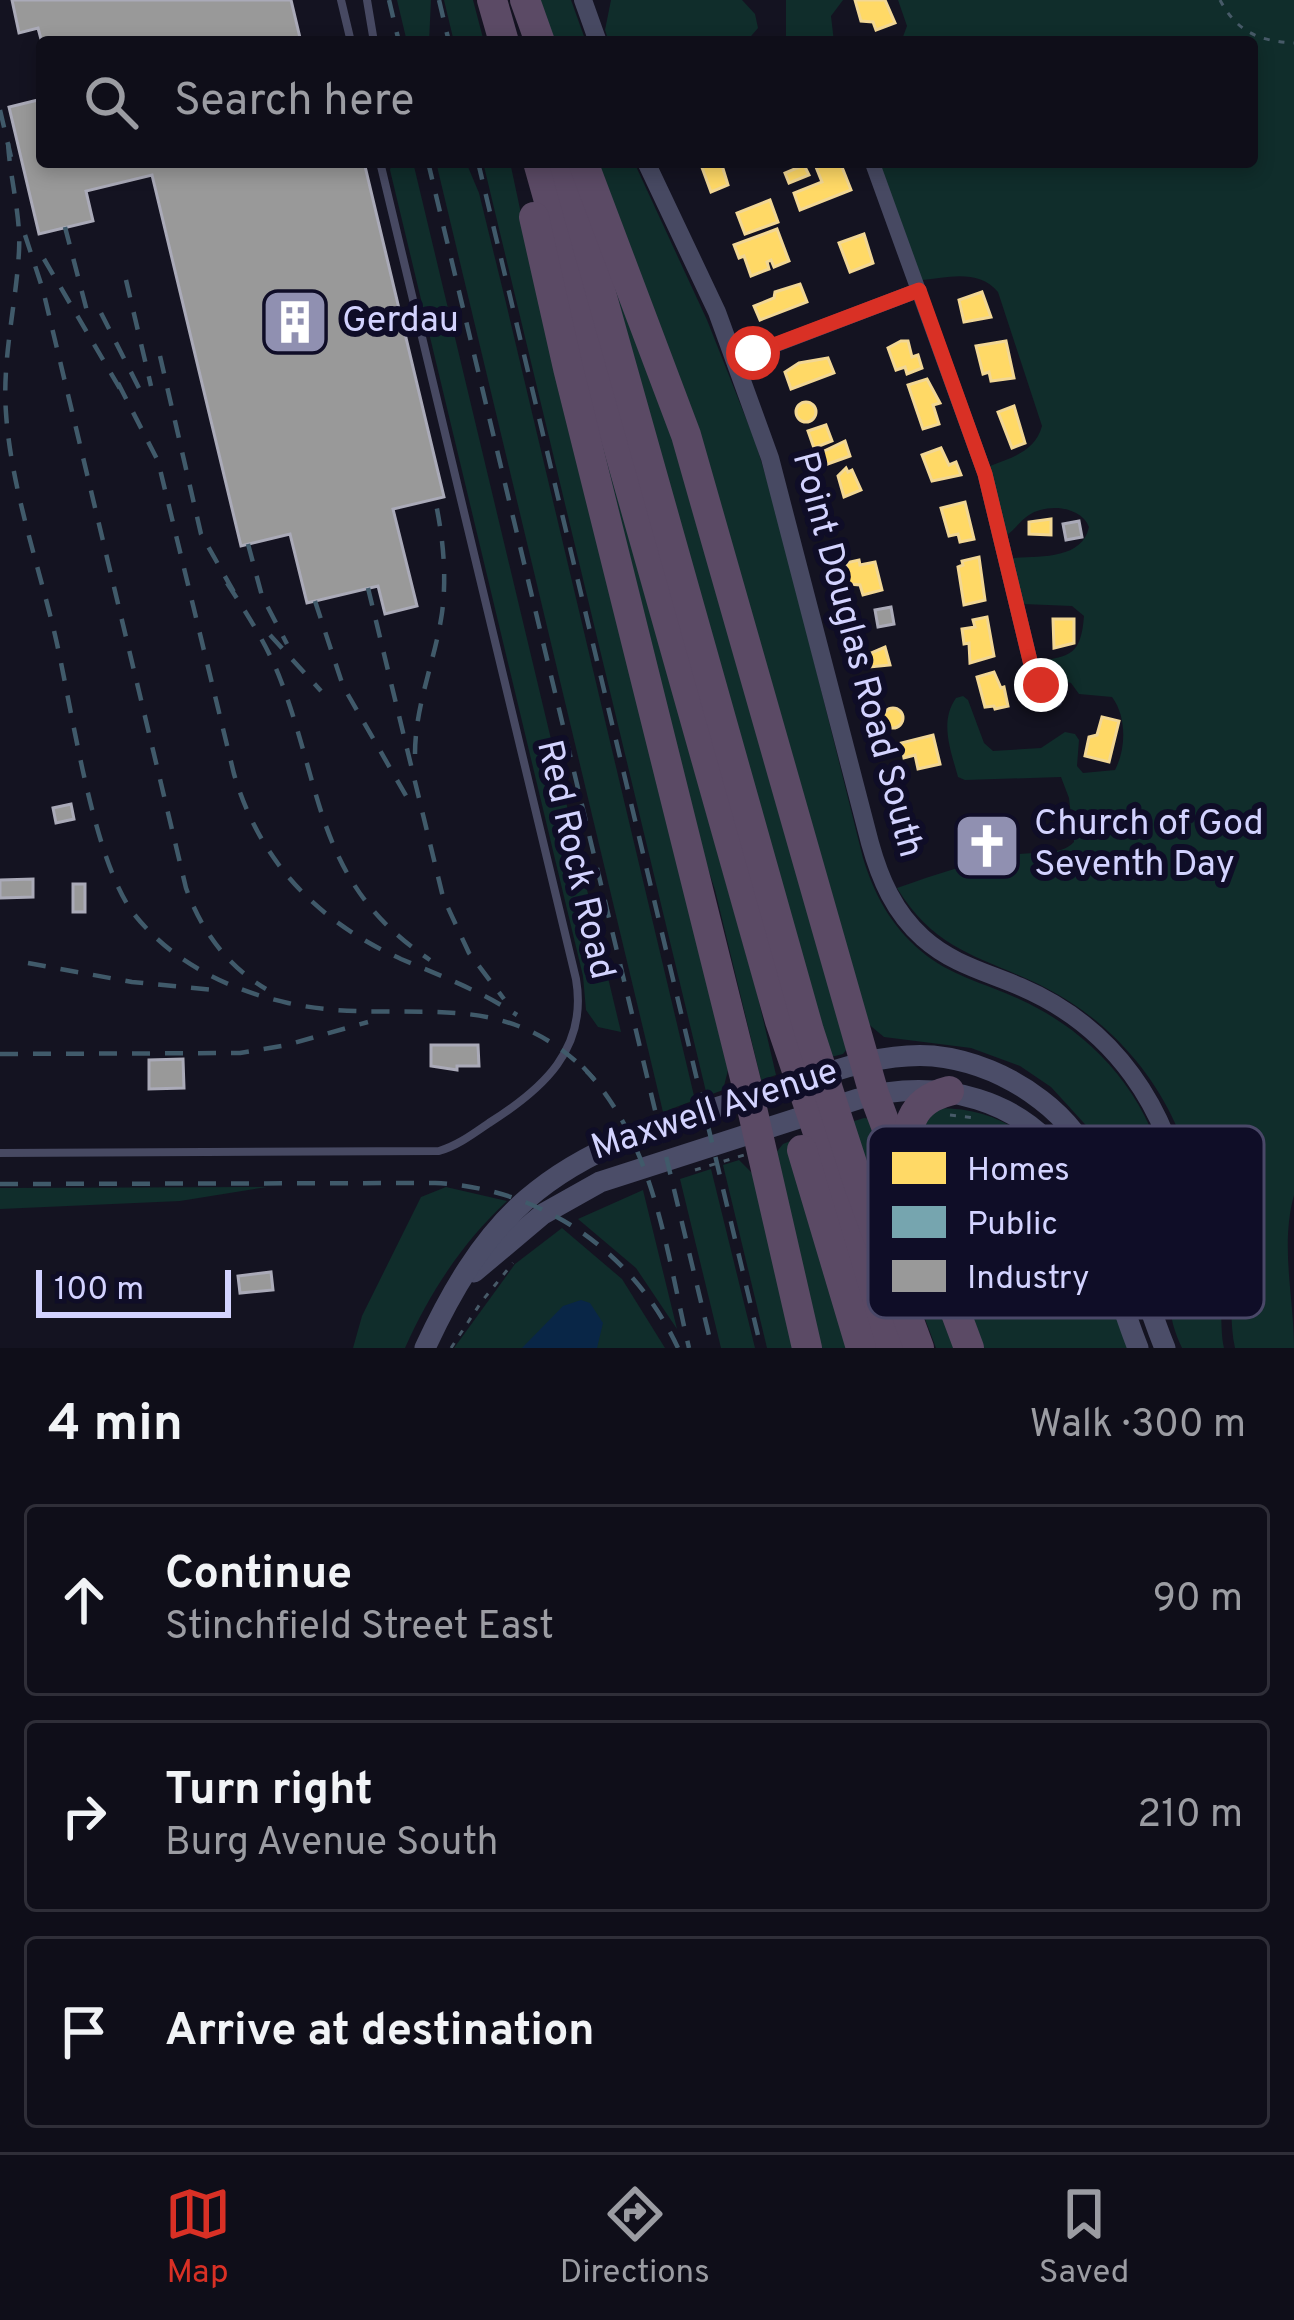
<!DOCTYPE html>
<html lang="en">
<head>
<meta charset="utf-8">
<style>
	body { margin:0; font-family:Overpass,sans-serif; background:#181722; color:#f1f3f6 }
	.scale { position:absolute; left:36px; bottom:30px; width:195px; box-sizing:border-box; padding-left:12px; border:6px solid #d3d3ff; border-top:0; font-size:33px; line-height:42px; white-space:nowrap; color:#d3d3ff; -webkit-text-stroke:9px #0f0d27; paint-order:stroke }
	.stop { position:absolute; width:36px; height:36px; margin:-27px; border:9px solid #d93025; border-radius:50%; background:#fff }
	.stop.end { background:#d93025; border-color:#fff; box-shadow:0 3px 12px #0008 }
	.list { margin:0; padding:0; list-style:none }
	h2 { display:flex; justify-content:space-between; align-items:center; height:156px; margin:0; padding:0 48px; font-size:51px }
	h2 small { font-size:39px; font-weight:400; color:#9b9ca2 }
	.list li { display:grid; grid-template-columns:78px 1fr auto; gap:36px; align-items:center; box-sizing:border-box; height:192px; margin:0 24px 24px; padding:0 24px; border:3px solid #2f2e38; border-radius:12px }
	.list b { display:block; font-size:45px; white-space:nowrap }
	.list p { margin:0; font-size:39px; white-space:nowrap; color:#9b9ca2 }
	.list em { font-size:39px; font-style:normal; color:#9b9ca2 }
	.icon { flex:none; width:66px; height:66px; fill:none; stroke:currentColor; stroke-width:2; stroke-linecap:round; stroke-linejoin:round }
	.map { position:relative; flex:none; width:1294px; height:1348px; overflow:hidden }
	.search { position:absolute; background:#0f0e19; box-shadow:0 6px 18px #0003; left:36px; right:36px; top:36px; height:132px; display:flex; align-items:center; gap:30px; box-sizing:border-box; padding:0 42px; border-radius:12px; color:#9b9ca2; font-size:45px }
	.sheet { height:804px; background:#0f0e19 }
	nav { display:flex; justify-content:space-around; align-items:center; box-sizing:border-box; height:168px; border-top:3px solid #2f2e38; background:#0f0e19; font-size:33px; color:#9b9ca2 }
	nav a { display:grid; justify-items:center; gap:6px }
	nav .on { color:#d93025 }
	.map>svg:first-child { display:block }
	.green { fill:#102d2b }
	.water { fill:#092647 }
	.homes { fill:#ffd966; stroke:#f2d794; stroke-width:3 }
	.public { fill:#76a5af; stroke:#92b3c7; stroke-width:3 }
	.industry { fill:#999; stroke:#aaaab8; stroke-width:3 }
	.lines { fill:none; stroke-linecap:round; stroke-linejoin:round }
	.path { stroke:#475a68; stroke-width:3; stroke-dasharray:6 9; stroke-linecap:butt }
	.service { stroke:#474962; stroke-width:8 }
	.minor { stroke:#474962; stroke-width:15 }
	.tertiary { stroke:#474962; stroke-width:18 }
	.secondary { stroke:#4b4d68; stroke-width:21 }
	.motorway { stroke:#5b4a65; stroke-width:30 }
	.rail { stroke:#405a6a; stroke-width:4.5; stroke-dasharray:18 15; stroke-linecap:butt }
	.route { stroke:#d93025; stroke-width:15 }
	.labels { text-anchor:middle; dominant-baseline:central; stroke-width:12; stroke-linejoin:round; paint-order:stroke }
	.poi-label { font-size:36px; fill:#d3d3ff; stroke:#0f0d27; text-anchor:start }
	.street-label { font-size:36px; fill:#d3d3ff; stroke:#0f0d27 }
	.key { fill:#0f0d27; stroke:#4a4868; stroke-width:3 }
	.key-label { font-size:33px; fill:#d3d3ff }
</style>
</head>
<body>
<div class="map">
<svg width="1294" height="1348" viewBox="0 0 1294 1348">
	<rect width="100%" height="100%" fill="#141321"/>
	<!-- green -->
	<g class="green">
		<polygon points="397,0 431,0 429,42 407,42"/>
		<polygon points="444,0 473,0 484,42 454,42"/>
		<polygon points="536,0 571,0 586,42 549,42"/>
		<polygon points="611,0 742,0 755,14 758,28 746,42 609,42 605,30"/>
		<polygon points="786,0 843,0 831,16 834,42 786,42"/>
		<path d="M898,0H1294V1195C1280,1246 1294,1297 1294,1348H1235C1226,1310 1241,1257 1202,1241C1200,1134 1141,1037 1046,988C983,956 938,954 897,888C936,874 978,860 1019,854C1038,852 1060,856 1074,842L1069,798L1061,777L965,780L958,777C951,751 939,722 956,698L963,696L968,700L984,743L993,751L1041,748L1065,732L1075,734L1079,740L1077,766L1083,773L1115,770C1126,749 1127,717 1112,697L1079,694L1071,683L1046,676L1037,661C1072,657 1081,653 1084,616L1072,606L1023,604L1012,558C1039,556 1082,560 1089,527C1081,506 1047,503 1029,515C1021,520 1015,529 1007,535L990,466C1012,457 1035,452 1042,426L998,292C979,269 949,277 922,280L879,162H1252V42H901L907,26Z"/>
		<polygon points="392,162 413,162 621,1032 598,1027 586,1010 583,976 390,170"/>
		<polygon points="436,162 466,162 479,193 506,303 695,1100 663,1112"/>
		<polygon points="483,162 510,162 545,326 728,1070 723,1090 707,1096"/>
		<path d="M588,162H634L707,320L755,441L777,513L863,858C874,894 891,926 921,951C950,976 985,983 1019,999C1094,1033 1148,1095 1167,1177C1172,1200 1180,1227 1163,1247H1150L1134,1232L1093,1133L1051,1087L1020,1066L971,1048L884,1037L860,1017Z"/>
		<polygon points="599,238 644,330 852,1043 843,1054 831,1057"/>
		<polygon points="560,292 757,993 776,1075 761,1080 715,890 675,768"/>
		<path d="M938,1108C1074,1108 1087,1249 1129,1348H978L931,1219L912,1142V1135Z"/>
		<polygon points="864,1118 873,1119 957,1348 936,1348 851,1122"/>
		<polygon points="793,1140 854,1348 815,1348 770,1160 783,1144"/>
		<polygon points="739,1160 753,1174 795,1348 767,1348 723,1165"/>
		<polygon points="711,1169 755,1348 721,1348 680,1179"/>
		<polygon points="267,1187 180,1201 0,1209 0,1188"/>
		<path d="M446,1187L507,1201C462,1243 430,1292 405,1348H353L362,1316L421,1197Z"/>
		<polygon points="643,1190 677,1329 636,1268 578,1219"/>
		<polygon points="562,1228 622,1279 665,1348 454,1348 515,1264"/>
		<path d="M1199,1255C1230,1271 1217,1318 1224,1348H1182C1157,1293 1181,1301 1199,1255Z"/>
	</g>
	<!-- water -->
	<polygon class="water" points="581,1300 590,1303 603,1323 597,1348 522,1348 563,1306"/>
	<!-- homes -->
	<g class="homes">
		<polygon points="855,0 885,0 895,23 876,30 873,22 861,21"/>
		<polygon points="700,162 721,162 728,185 711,192"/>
		<polygon points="814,162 840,162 851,190 800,210 794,193 822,182"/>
		<polygon points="804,165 809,175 789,183 785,173"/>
		<polygon points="770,200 778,222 745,234 737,213"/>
		<polygon points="777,229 789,261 774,267 771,260 767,262 769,269 751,276 744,256 739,258 734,245"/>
		<polygon points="864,234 873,263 850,272 839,243"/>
		<polygon points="800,284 807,302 760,320 754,306 774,298 775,292"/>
		<polygon points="982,292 991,317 964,322 959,300"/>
		<polygon points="901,341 908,341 912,357 918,355 922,368 907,374 905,367 896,370 888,348"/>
		<polygon points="1006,341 1014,378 991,381 989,372 983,374 976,346"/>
		<polygon points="828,358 834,373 791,389 785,372 799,363"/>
		<polygon points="927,379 940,403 933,405 939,424 923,429 908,385"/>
		<circle cx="806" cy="412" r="10"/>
		<polygon points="1014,406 1025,443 1012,448 998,412"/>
		<polygon points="826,425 832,441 814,448 808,431"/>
		<polygon points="845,441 850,456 822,466 818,454"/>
		<polygon points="941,448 949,465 956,462 961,475 932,481 922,455"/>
		<polygon points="846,468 848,472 852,470 861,490 844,497 838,476"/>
		<polygon points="965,502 974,539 960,542 958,534 949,536 941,508"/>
		<polygon points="1051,519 1051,535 1029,534 1029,522"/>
		<polygon points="979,557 985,600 964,605 958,567 963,565 962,561"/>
		<polygon points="859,560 860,565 875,562 882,590 863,595 860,585 849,584 846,563"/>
		<polygon points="987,617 994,656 970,663 969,643 964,644 962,629 975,627 973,620"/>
		<polygon points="1053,619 1074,619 1074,643 1054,648"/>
		<polygon points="885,647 890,665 860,668 857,659"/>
		<polygon points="994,672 1001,688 1004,687 1008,706 995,709 994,706 985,707 977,677"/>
		<circle cx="893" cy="718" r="10"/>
		<polygon points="1102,717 1119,721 1109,762 1085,756 1089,737 1097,735"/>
		<polygon points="933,735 940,764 918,769 915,755 904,758 901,743"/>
	</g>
	<!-- public -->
	<polygon class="public" points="1007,824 1014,851 967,863 960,850 961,835"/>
	<!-- industry -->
	<g class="industry">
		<polygon points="12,0 291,0 301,42 42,43 38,28 19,33"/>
		<polygon points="42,99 42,162 364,162 444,497 393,509 417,606 385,614 378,586 307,603 290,534 241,546 152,175 86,191 93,221 39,234 9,107"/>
		<polygon points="1079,521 1082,537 1066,540 1063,524"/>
		<polygon points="891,607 894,624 878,627 875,610"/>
		<polygon points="71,804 74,819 56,823 53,808"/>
		<polygon points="33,879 33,897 0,898 0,880"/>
		<rect x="73" y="884" width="12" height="28"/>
		<polygon points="431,1045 478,1045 479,1066 457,1066 457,1070 431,1066"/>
		<polygon points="183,1059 184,1088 149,1089 149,1060"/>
		<polygon points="271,1272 273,1290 240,1293 238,1276"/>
	</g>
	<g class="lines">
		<!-- path -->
		<g class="path">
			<path d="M1220,0C1237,32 1259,41 1294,43"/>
			<polyline points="950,1115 976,1118"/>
			<polyline points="695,1170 744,1155"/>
			<polyline points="1078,1231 1099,1290"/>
			<polyline points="451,1348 482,1301 513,1263"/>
		</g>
		<!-- service -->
		<g class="service">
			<polyline points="341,0 351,42"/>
			<polyline points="367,0 374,42"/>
			<path d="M0,1153L439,1151C457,1146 473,1134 489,1123C543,1089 588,1049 576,979L380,162"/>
		</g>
		<!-- minor -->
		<g class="minor">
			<polyline points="872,162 985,474 1033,673 1055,700"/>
			<polyline points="736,360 919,290"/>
		</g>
		<!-- tertiary -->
		<g class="tertiary">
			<polyline points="583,0 598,42"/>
			<path d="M646,162L717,312L770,458L870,843C880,879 894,912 923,938C952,964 986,972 1021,987C1114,1027 1169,1108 1185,1206C1195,1266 1170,1278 1119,1297"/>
		</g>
		<!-- secondary -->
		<g class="secondary">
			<path d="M474,1272L543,1214L600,1182L858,1099C937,1077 1027,1097 1071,1173C1102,1226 1115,1291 1138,1348"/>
			<path d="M425,1348C450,1294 481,1239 527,1199C596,1139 688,1117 774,1090C826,1074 878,1052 933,1056C972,1060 1010,1076 1041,1100C1117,1157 1130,1265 1165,1348"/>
		</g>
		<!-- motorway -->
		<g class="motorway">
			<polyline points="492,0 504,42"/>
			<polyline points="525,0 540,42"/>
			<polyline points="538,162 780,1021 891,1348"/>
			<polyline points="564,162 809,1031 859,1185 919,1348"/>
			<polyline points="583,162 686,435 874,1094 969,1348"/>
			<polyline points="534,217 568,368 746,1082 807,1348"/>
			<polyline points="802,1150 861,1348"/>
			<path d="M911,1164C903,1129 910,1101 949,1091"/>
		</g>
		<!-- rail -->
		<g class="rail">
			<polyline points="389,0 399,42"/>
			<polyline points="439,0 449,42"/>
			<polyline points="0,110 11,157"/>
			<path d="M8,143C10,179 21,215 19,251C16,306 2,358 6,413C11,487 38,563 55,635C72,707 92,859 134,914C172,962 229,990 288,1003C406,1029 499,977 594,1079"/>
			<polyline points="428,162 712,1348"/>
			<polyline points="478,162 761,1348"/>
			<polyline points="65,227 88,315"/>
			<path d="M25,235L43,290L186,888C201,930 227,966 266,989"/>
			<polyline points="44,259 126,399"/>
			<polyline points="126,280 151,386"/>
			<polyline points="101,313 139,388"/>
			<polyline points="160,356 201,534 235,594"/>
			<path d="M118,383L158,461L234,774C260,862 317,921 401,959C441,976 481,991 517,1015"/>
			<polyline points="248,544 262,596 287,644"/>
			<path d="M227,583C247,614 268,646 281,681C324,795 317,884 430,960"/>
			<polyline points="368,588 443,897 469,953 504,999"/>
			<polyline points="315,601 343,686 409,801"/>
			<polyline points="270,635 321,691"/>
			<path d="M415,754C415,705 435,661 442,613C447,575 443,537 435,499"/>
			<polyline points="28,963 132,982 223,991"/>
			<polyline points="0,1054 240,1053 287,1045 368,1022"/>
			<path d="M583,1067C655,1142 666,1251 689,1348"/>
			<path d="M0,1184L435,1183C542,1188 633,1251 678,1348"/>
		</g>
	</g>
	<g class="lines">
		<!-- route -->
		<polyline class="route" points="753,353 919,290 985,474 1033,673 1041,685"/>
	</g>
	<!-- icons -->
	<defs>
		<symbol id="building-square" viewBox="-11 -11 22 22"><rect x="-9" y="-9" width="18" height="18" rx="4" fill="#9090b1" stroke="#0f0d27"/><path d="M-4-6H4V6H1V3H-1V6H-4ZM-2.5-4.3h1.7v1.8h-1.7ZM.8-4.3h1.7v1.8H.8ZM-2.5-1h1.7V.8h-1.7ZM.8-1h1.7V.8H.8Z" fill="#fff"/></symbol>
		<symbol id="church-square" viewBox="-11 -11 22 22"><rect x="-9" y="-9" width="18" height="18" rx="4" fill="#9090b1" stroke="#0f0d27"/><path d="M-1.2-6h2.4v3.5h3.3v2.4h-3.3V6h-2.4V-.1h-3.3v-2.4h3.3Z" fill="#fff"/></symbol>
	</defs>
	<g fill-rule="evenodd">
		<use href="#building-square" x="257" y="284" width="76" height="76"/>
		<use href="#church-square" x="949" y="808" width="76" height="76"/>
	</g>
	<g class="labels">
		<!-- poi labels -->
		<g class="poi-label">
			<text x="342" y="322">Gerdau</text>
			<text x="1034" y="825">Church of God<tspan x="1034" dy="41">Seventh Day</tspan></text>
		</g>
		<!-- street labels -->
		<g class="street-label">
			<text transform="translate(856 655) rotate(75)">Point Douglas Road South</text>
			<text transform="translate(574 860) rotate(77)">Red Rock Road</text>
			<text transform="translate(715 1111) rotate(-18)">Maxwell Avenue</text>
		</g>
	</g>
	<!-- legend -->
	<rect x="868" y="1126" width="396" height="192" rx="18" class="key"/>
	<rect x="892" y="1152" width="54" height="32" fill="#ffd966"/>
	<rect x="892" y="1206" width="54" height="32" fill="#76a5af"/>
	<rect x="892" y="1260" width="54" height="32" fill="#999"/>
	<g class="key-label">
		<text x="967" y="1180">Homes</text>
		<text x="967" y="1234">Public</text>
		<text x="967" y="1288">Industry</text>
	</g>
</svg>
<div class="scale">100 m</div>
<div class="stop" style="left:753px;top:353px"></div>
<div class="stop end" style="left:1041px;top:685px"></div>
<div class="search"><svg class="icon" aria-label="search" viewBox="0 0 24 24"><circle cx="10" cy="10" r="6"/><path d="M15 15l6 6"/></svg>Search here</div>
</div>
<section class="sheet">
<h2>4 min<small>Walk · 300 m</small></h2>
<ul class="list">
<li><svg class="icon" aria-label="ahead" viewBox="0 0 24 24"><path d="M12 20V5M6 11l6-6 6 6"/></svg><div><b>Continue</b><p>Stinchfield Street East</p></div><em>90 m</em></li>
<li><svg class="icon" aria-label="right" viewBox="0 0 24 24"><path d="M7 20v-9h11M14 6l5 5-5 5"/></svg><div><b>Turn right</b><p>Burg Avenue South</p></div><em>210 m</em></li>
<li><svg class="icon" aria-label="arrive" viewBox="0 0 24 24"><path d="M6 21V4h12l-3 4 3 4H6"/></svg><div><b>Arrive at destination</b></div></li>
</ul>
</section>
<nav>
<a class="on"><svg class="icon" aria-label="map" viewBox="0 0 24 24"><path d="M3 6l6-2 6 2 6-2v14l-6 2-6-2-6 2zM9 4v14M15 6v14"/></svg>Map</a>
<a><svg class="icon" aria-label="directions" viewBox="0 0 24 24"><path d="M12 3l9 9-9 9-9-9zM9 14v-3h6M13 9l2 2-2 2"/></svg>Directions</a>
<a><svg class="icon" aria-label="saved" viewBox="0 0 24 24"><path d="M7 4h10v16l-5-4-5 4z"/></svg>Saved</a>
</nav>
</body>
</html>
